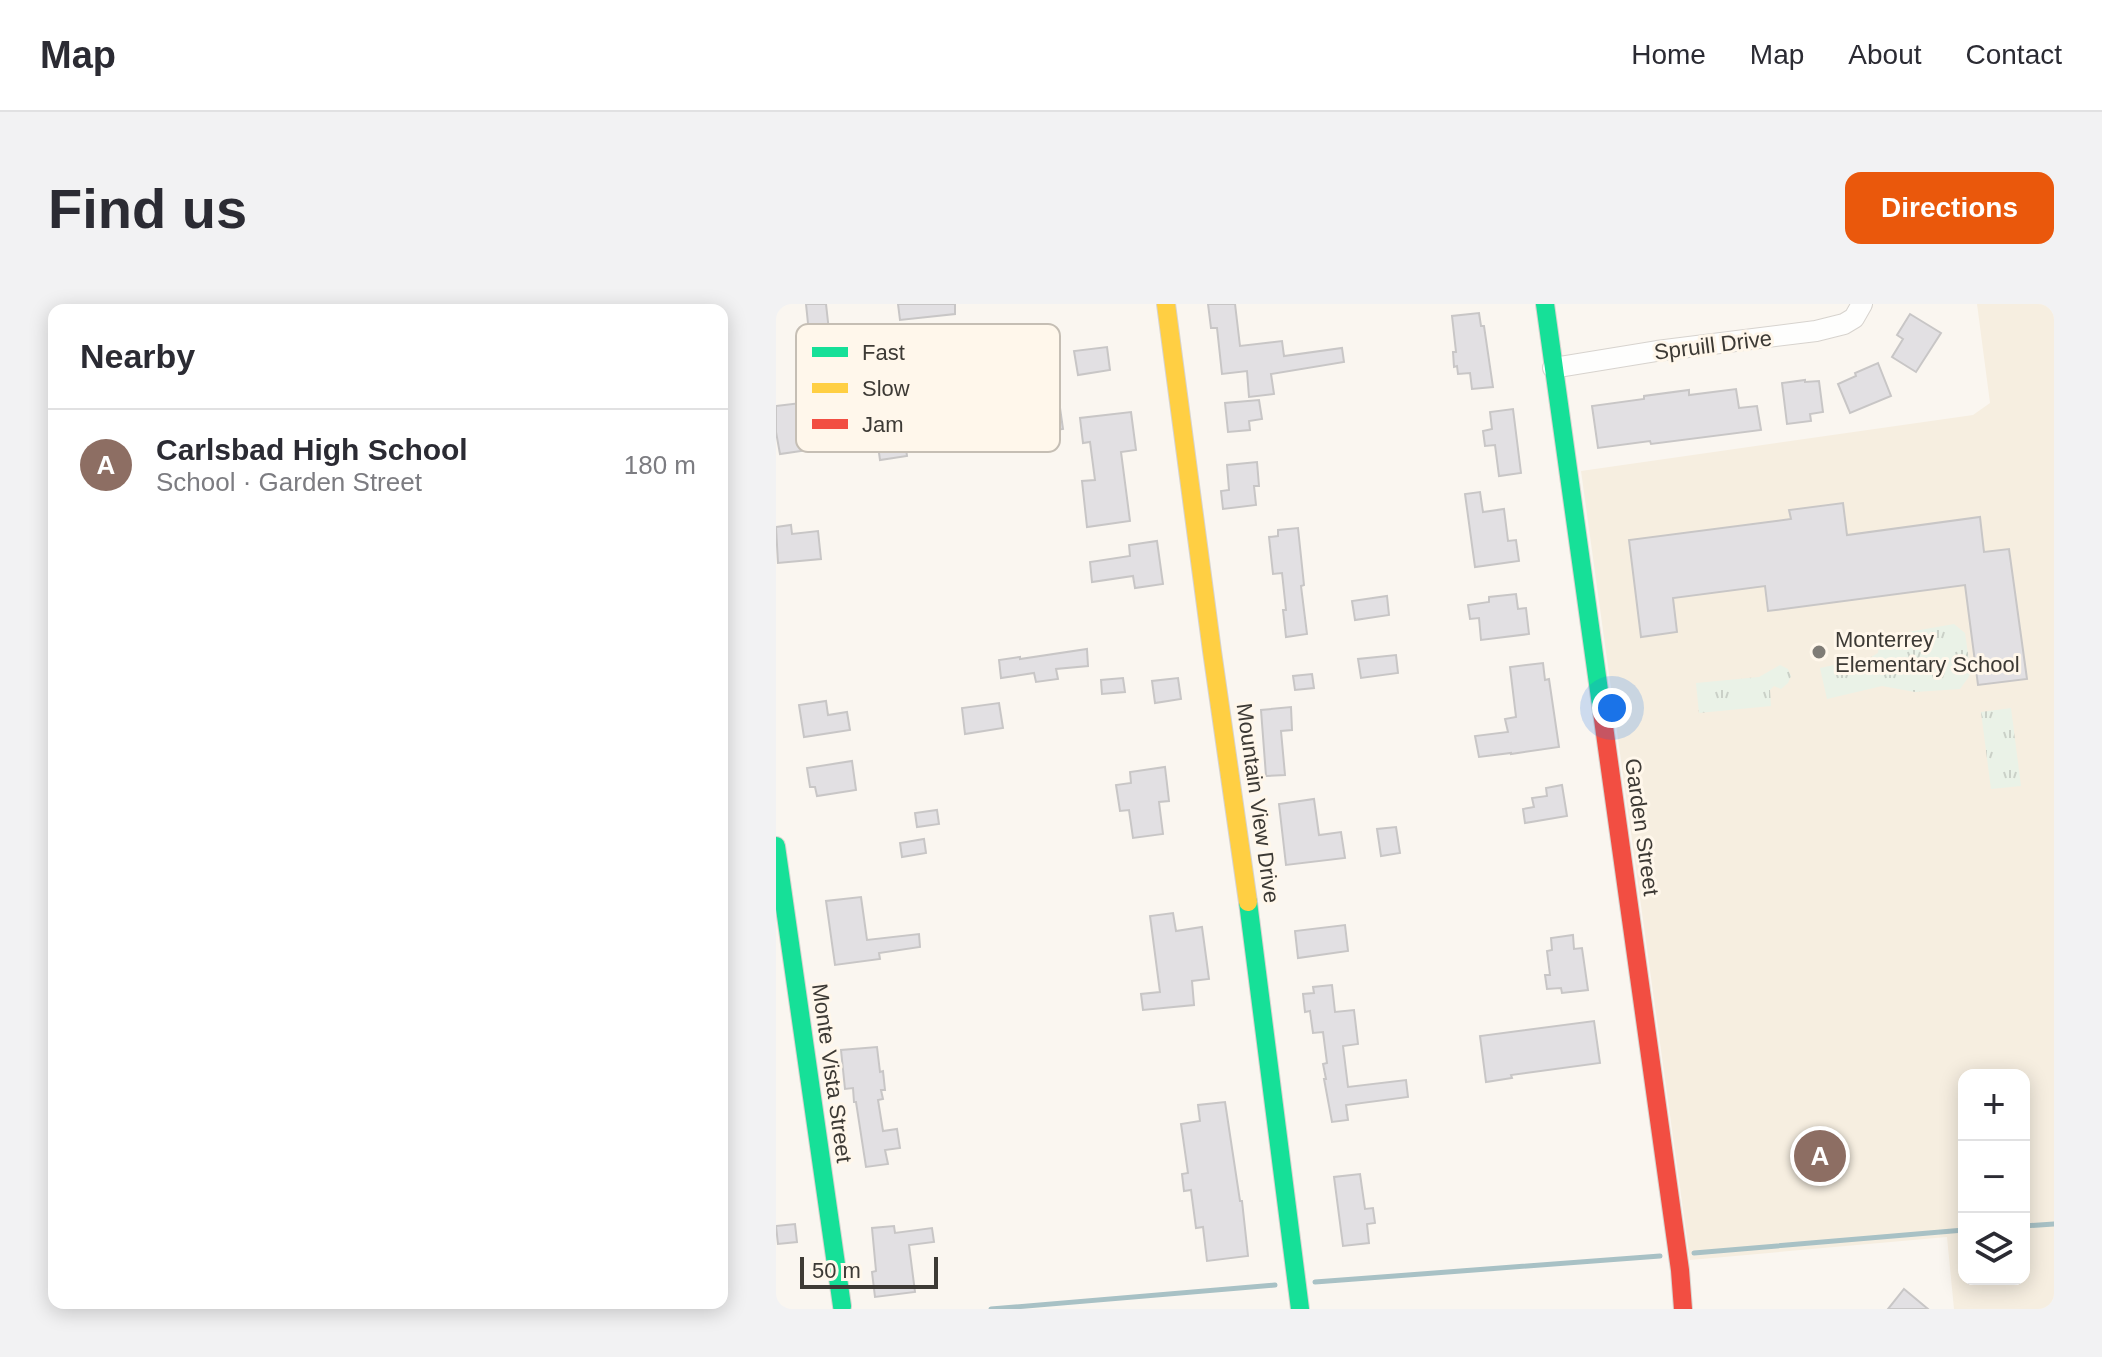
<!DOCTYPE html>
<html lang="en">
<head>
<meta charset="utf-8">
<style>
	body { margin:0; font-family:Helvetica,sans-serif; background:#f2f2f3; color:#2b2b33 }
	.controls { position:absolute; right:24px; bottom:24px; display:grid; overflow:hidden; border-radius:16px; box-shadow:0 4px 20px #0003 }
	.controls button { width:72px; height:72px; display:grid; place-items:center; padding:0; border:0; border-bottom:2px solid #e1e1e2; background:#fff; color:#2b2b33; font:40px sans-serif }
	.scale { position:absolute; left:24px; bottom:20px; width:138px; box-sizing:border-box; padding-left:8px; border:4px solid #3d3a35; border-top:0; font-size:22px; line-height:28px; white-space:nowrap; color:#3d3a35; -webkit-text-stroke:6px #fff7eb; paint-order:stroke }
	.you { position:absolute; left:836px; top:404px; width:28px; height:28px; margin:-20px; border:6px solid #fff; border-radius:50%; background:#1a73e8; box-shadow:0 0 0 12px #1a73e833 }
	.badge { display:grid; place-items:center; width:52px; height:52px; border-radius:50%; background:#ea580c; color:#fff; font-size:26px; font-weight:700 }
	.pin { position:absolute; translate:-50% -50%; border:4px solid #fff; box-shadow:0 2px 8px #0006 }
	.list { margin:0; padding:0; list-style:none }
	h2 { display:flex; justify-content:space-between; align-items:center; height:104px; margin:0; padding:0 32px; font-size:34px }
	h2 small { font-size:26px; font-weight:400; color:#7c7c81 }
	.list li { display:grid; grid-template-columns:52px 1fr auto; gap:24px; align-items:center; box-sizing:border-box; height:112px; padding:0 32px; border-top:2px solid #e1e1e2 }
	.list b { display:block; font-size:30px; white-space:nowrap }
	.list p { margin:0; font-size:26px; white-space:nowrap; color:#7c7c81 }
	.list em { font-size:26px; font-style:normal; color:#7c7c81 }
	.icon { flex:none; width:44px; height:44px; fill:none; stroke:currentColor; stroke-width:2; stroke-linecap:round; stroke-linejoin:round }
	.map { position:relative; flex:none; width:1278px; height:1005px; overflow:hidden; border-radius:16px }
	header { display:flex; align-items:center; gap:48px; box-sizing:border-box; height:112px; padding:0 40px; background:#fff; border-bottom:2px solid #e1e1e2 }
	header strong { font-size:38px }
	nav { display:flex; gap:44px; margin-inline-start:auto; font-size:28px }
	.intro { display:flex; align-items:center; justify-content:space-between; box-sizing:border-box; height:192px; padding:0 48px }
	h1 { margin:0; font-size:56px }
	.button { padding:20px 36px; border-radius:16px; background:#ea580c; color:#fff; font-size:28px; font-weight:700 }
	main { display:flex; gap:48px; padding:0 48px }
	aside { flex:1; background:#fff; border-radius:16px; box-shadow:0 4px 20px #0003 }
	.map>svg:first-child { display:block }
	.built { fill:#f6eee0; fill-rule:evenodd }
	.grass { fill:url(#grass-tufts) }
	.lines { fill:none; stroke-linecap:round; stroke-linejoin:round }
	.stream { stroke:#a8c1c5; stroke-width:5 }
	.building { fill:#e2e0e3; stroke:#c8c6c6; stroke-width:2 }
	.street-casing { stroke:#d7d3ce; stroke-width:22 }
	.fast-casing { stroke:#d7d3ce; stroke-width:20 }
	.slow-casing { stroke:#d7d3ce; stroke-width:20 }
	.jam-casing { stroke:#d7d3ce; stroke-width:20 }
	.street { stroke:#fefefd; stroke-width:20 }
	.fast { stroke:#16e098; stroke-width:18 }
	.slow { stroke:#ffcf43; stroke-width:18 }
	.jam { stroke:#f24e42; stroke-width:18 }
	.poi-dot { fill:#7f7c76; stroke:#fff7eb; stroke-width:3 }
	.labels { text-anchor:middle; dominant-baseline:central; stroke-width:6; stroke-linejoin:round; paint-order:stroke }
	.street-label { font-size:22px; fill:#3d3a35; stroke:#fff7eb }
	.poi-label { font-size:22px; fill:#3d3a35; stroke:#fff7eb; text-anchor:start }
	.key { fill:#fff7eb; stroke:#c5beb4; stroke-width:2 }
	.key-label { font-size:22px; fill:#3d3a35 }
</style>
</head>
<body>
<header>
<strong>Map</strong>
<nav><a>Home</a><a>Map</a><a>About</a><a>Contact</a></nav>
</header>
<div class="intro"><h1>Find us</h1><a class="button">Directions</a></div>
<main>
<aside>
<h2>Nearby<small></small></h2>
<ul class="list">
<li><span class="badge" style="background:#8d6e63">A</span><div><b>Carlsbad High School</b><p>School · Garden Street</p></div><em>180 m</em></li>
</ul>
</aside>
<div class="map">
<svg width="1278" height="1005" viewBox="0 0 1278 1005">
	<defs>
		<pattern id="grass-tufts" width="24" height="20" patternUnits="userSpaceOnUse" patternTransform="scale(2)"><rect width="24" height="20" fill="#eaf2e7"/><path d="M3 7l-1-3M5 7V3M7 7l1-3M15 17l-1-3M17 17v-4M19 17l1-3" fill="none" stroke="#cad0c7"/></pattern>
	</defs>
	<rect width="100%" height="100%" fill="#faf6f0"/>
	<!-- built -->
	<path class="built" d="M1201,0H1278V1005H1178L1171,933L914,956L805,167L1197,111L1214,99ZM1188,771H1248V975H1188Z"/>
	<!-- grass -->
	<g class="grass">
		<polygon points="1178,320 1189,329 1195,370 1184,385 1139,388 1106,382 1051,395 1044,364 1095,353 1102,349 1104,333"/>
		<polygon points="1004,361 1012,365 1015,372 1012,379 1005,385 998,382 994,386 995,402 923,409 920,379 983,373"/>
		<polygon points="1235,404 1245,482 1215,485 1205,408"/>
	</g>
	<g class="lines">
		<!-- stream -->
		<g class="stream">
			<polyline points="1248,922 1278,920"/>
			<polyline points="918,949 1188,926"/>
			<polyline points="539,978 884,952"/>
			<polyline points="215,1005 499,981"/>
		</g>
	</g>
	<!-- building -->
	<g class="building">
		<polygon points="30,0 50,0 53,27 33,29"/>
		<polygon points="122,0 179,0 179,10 124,16"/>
		<polygon points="432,0 459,0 464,42 506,37 508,52 566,44 568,58 495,70 498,90 473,93 471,67 446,70 441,24 435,24"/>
		<polygon points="703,9 705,22 708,22 717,83 696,85 694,69 682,70 681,62 678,63 677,48 680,48 676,12"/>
		<polygon points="1134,10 1165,29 1140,68 1116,53 1127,35 1121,31"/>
		<polygon points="331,43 334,66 302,71 298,47"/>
		<polygon points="1102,59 1115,92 1074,109 1062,80 1080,72 1079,69"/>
		<polygon points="1029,76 1029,78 1043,77 1047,108 1034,110 1035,117 1011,120 1006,79"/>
		<polygon points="960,85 963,104 981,102 985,126 875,140 874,137 822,144 816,102 868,95 868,92 913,86 913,91"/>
		<polygon points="483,96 486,115 473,117 474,126 452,128 449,99"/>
		<polygon points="33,98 39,145 4,150 0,128 0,102"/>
		<polygon points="284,104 287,125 266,128 263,107"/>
		<polygon points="737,105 745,169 723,172 719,141 709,142 707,127 716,125 714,108"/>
		<polygon points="355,108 360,146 345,148 354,217 311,223 306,177 319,176 314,138 307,139 304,114"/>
		<polygon points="125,109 131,152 104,156 98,113"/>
		<polygon points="481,158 483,182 478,182 480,201 447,205 445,187 453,186 451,161"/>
		<polygon points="704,188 707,208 728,205 732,237 740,236 743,257 699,263 689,190"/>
		<polygon points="1067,199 1071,231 1204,213 1208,248 1233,245 1251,375 1202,381 1189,281 992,307 989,282 897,294 901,328 865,333 853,236 1015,215 1013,206"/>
		<polygon points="15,221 16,230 42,227 45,255 2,259 0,223"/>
		<polygon points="522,224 528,281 525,282 531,330 510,333 507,306 510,306 506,269 497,270 493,233 502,232 502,226"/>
		<polygon points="381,237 387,280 359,284 357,272 316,278 314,258 354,252 353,241"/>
		<polygon points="740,290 742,305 750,304 753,330 705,336 703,314 694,315 692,301 713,298 713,293"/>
		<polygon points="611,292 613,311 579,316 576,297"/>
		<polygon points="311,345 312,362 280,365 282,375 260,378 258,369 225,374 223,356 244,353 244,355"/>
		<polygon points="620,351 622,369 585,374 582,355"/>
		<polygon points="767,359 769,376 773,375 783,443 735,450 735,449 703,453 699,432 732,428 729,415 740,413 734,363"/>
		<polygon points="536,370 538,384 519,386 517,372"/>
		<polygon points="347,374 349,388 326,390 325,376"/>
		<polygon points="402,374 405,395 379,399 376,377"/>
		<polygon points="50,397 52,411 71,408 74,426 28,433 23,401"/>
		<polygon points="223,399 227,424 189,430 186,404"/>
		<polygon points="515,403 516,426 505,427 509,471 490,472 485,406"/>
		<polygon points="76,457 80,486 41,492 39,483 34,483 31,464"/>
		<polygon points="389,463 393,497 383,498 387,530 357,534 353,506 344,507 340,481 355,479 354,468"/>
		<polygon points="786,481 791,512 749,519 747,505 758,503 756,494 771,492 770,484"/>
		<polygon points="538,495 543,531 565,528 569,554 510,561 503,500"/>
		<polygon points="161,506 163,520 141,523 139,509"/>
		<polygon points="620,523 624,549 605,552 601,525"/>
		<polygon points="148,535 150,549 126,553 124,539"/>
		<polygon points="85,593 91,636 143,630 144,643 103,649 104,655 59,661 50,597"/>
		<polygon points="397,609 400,627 426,623 433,675 416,677 418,701 367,706 365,690 384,688 374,612"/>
		<polygon points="569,621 572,647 522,654 519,627"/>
		<polygon points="797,631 798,645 806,644 812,686 786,689 785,684 771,685 769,671 774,671 771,647 776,646 775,634"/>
		<polygon points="556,681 559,708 578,706 582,740 567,742 572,783 630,776 632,793 570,801 572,816 556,818 548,775 550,775 547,760 551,759 547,728 537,729 534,707 529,708 527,690 538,689 537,683"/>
		<polygon points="818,717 824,759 735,771 736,774 710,778 704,732"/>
		<polygon points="101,743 104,768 107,767 109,786 105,786 107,795 102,796 107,827 121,825 124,844 109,846 112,860 90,863 80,798 78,798 77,784 69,785 65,746"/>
		<polygon points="449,798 464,897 466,897 472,952 431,957 427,923 420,924 415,886 408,887 406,870 412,869 405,820 424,817 422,801"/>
		<polygon points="584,870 589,905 597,904 599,919 591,920 593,939 567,942 558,873"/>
		<polygon points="19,920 21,938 2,940 0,922"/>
		<polygon points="118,922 119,929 156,924 158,938 133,941 139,988 99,993 96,968 100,967 96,924"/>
		<polygon points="1128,985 1152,1005 1112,1005"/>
	</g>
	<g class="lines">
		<defs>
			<polyline id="street" points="777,64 881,47 1040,27 1068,20 1078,14 1086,0"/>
			<g id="fast">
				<polyline points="769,0 826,408"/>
				<polyline points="0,542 66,1002"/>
				<polyline points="472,598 524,1005"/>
			</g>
			<polyline id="slow" points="390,0 436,347 472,598"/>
			<polyline id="jam" points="826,408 904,966 907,1005"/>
		</defs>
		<!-- street casing -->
		<use href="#street" class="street-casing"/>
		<!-- fast casing -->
		<use href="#fast" class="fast-casing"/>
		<!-- slow casing -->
		<use href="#slow" class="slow-casing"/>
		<!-- jam casing -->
		<use href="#jam" class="jam-casing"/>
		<!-- street -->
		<use href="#street" class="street"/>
		<!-- fast -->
		<use href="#fast" class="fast"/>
		<!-- slow -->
		<use href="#slow" class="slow"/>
		<!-- jam -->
		<use href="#jam" class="jam"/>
	</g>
	<!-- markers -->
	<circle class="poi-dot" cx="1043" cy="348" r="8"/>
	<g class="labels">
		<!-- street labels -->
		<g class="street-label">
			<text transform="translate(937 41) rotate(-7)">Spruill Drive</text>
			<text transform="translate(482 499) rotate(82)">Mountain View Drive</text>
			<text transform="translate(866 523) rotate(82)">Garden Street</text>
			<text transform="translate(56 769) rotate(82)">Monte Vista Street</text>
		</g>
		<!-- poi labels -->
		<g class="poi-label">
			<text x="1059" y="335">Monterrey<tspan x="1059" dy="25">Elementary School</tspan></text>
		</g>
	</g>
	<!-- legend -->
	<rect x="20" y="20" width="264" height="128" rx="12" class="key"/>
	<rect x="36" y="43" width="36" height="10" fill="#16e098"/>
	<rect x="36" y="79" width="36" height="10" fill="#ffcf43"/>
	<rect x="36" y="115" width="36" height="10" fill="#f24e42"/>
	<g class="key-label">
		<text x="86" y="56">Fast</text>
		<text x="86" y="92">Slow</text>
		<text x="86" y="128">Jam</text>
	</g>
</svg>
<div class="controls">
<button>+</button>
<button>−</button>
<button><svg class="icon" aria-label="layers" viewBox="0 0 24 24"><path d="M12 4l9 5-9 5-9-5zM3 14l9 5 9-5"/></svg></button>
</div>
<div class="scale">50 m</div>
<div class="you"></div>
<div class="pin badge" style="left:1044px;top:852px;background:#8d6e63">A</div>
</div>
</main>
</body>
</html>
